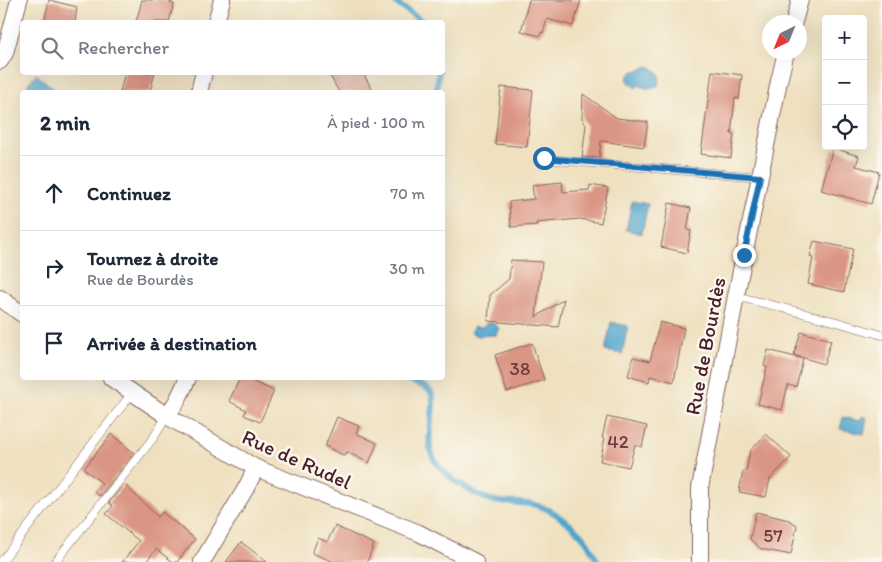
<!DOCTYPE html>
<html lang="fr">
<head>
<meta charset="utf-8">
<style>
	body { margin:0; font-family:Itim,sans-serif; background:#f2f2f3; color:#1f2937 }
	.controls { position:absolute; right:15px; top:15px; display:grid; overflow:hidden; border-radius:5px; box-shadow:0 5px 20px #0002 }
	.controls button { width:45px; height:45px; display:grid; place-items:center; padding:0; border:0; border-bottom:1px solid #e0e1e3; background:#fff; color:#1f2937; font:25px sans-serif }
	.compass { position:absolute; left:762px; top:15px; width:45px; height:45px; border-radius:50%; background:#fff; box-shadow:0 5px 20px #0002; rotate:223deg }
	.stop { position:absolute; width:15px; height:15px; margin:-11px; border:4px solid #1f6fb2; border-radius:50%; background:#fff }
	.stop.end { background:#1f6fb2; border-color:#fff; box-shadow:0 1px 5px #0008 }
	.list { margin:0; padding:0; list-style:none }
	h2 { display:flex; justify-content:space-between; align-items:center; height:65px; margin:0; padding:0 20px; font-size:21px }
	h2 small { font-size:16px; font-weight:400; color:#747a83 }
	.list li { display:grid; grid-template-columns:32px 1fr auto; gap:15px; align-items:center; box-sizing:border-box; height:75px; padding:0 20px; border-top:1px solid #e0e1e3 }
	.list b { display:block; font-size:19px; white-space:nowrap }
	.list p { margin:0; font-size:16px; white-space:nowrap; color:#747a83 }
	.list em { font-size:16px; font-style:normal; color:#747a83 }
	.icon { flex:none; width:28px; height:28px; fill:none; stroke:currentColor; stroke-width:2; stroke-linecap:round; stroke-linejoin:round }
	.map { position:relative; flex:none; width:882px; height:562px; overflow:hidden }
	.search { position:absolute; background:#fff; box-shadow:0 5px 20px #0002; left:20px; top:20px; width:425px; height:55px; display:flex; align-items:center; gap:12px; box-sizing:border-box; padding:0 18px; border-radius:5px; color:#747a83; font-size:19px }
	.panel { position:absolute; background:#fff; box-shadow:0 5px 20px #0002; left:20px; top:90px; width:425px; height:290px; border-radius:5px }
	.map>svg:first-child { display:block }
	.water { fill:#50a4cc; stroke:#4d627c }
	.lines { fill:none; stroke-linecap:round; stroke-linejoin:round }
	.stream { stroke:#50a4cc; stroke-width:6 }
	.building { fill:#db9584 }
	.service-casing { stroke:#84635f; stroke-width:9 }
	.minor-casing { stroke:#84635f; stroke-width:18 }
	.service { stroke:#fff; stroke-width:8 }
	.minor { stroke:#fff; stroke-width:16 }
	.route { stroke:#1f6fb2; stroke-width:6 }
	.labels { text-anchor:middle; dominant-baseline:central; stroke-width:5; stroke-linejoin:round; paint-order:stroke }
	.number-label { font-size:19px; fill:#6e3c41 }
	.street-label { font-size:21px; fill:#4a1f2b; stroke:#fbf7ec }
</style>
</head>
<body>
<div class="map">
<svg width="882" height="562" viewBox="0 0 882 562">
	<rect width="100%" height="100%" fill="#fbf7ec"/>
	<filter id="ink" filterUnits="userSpaceOnUse"><feTurbulence type="fractalNoise" baseFrequency=".02" numOctaves="2"/><feDisplacementMap in="SourceGraphic" scale="10" xChannelSelector="R" yChannelSelector="G"/><feConvolveMatrix kernelMatrix="1 2 1 2 8 2 1 2 1" color-interpolation-filters="sRGB"/></filter>
	<filter id="wash" filterUnits="userSpaceOnUse"><feTurbulence type="fractalNoise" baseFrequency=".0096" numOctaves="4" result="noise"/><feDisplacementMap in="SourceGraphic" scale="20" xChannelSelector="R" yChannelSelector="G"/><feGaussianBlur stdDeviation="1.12" result="paint"/><feColorMatrix in="noise" values="0 0 0 0 0 0 0 0 0 0 0 0 0 0 0 0 0 1.4 0 .05"/><feComposite in="paint" operator="in"/></filter>
	<g filter="url(#wash)">
		<rect width="100%" height="100%" fill="#efe1c0"/>
		<!-- water -->
		<g class="water">
			<path d="M647,66L652,67L659,73C663,91 650,91 638,85L636,88L630,84L627,78C632,68 640,72 647,66Z"/>
			<polygon points="36,74 58,92 36,92 27,85"/>
			<polygon points="632,201 648,204 642,234 626,230"/>
			<polygon points="611,322 628,326 622,354 605,351"/>
			<polygon points="487,323 493,323 499,328 496,335 477,336 470,332 474,326 482,327"/>
			<polygon points="862,416 867,418 864,434 840,429 843,417 860,421"/>
		</g>
		<g class="lines">
			<!-- stream -->
			<g class="stream">
				<polyline points="392,0 423,22"/>
				<polyline points="436,92 439,72"/>
				<path d="M398,378C407,381 423,383 430,391C440,403 421,439 435,461C446,478 480,500 501,502C514,503 526,502 539,506C553,510 579,530 587,542C591,548 594,555 598,562"/>
			</g>
		</g>
		<g id="blocks">
			<!-- building -->
			<g class="building">
				<polygon points="49,0 77,7 75,22 44,22"/>
				<polygon points="142,0 171,0 170,3 174,4 169,22 136,22"/>
				<polygon points="529,0 581,0 573,26 547,19 543,33 541,32 540,36 521,31"/>
				<polygon points="712,71 742,75 739,99 735,98 731,134 734,134 731,158 701,154"/>
				<polygon points="125,72 155,72 150,92 120,92"/>
				<polygon points="328,72 362,72 374,92 339,92"/>
				<polygon points="501,87 533,90 527,147 495,144"/>
				<polygon points="583,94 617,118 648,122 644,147 601,141 599,158 582,157 586,125 582,118"/>
				<polygon points="833,148 859,156 856,166 879,172 871,204 821,190"/>
				<polygon points="562,182 563,192 589,190 590,185 608,188 601,223 580,219 536,223 537,225 511,227 509,202 534,199 532,185"/>
				<polygon points="669,203 691,208 687,230 691,231 687,253 661,247"/>
				<polygon points="814,241 853,249 844,292 808,284 813,258 810,257"/>
				<polygon points="511,260 542,262 536,317 564,299 558,327 488,321 490,295 509,279"/>
				<polygon points="660,322 684,328 674,382 650,376 649,382 628,376 633,357 650,361"/>
				<polygon points="801,332 831,340 824,364 794,355"/>
				<polygon points="532,343 544,380 507,392 495,355"/>
				<polygon points="768,350 803,359 796,387 788,385 782,410 758,404 767,367 764,366"/>
				<polygon points="240,378 245,378 274,391 260,422 244,415 246,410 229,401"/>
				<polygon points="337,417 359,426 356,433 377,443 369,463 347,452 345,456 325,446"/>
				<polygon points="607,417 647,426 642,447 635,445 629,467 600,461 605,438 602,438"/>
				<polygon points="111,434 134,453 100,496 94,492 102,483 84,469"/>
				<polygon points="766,434 791,457 770,479 766,497 739,492 743,471 746,471 750,451"/>
				<polygon points="124,484 158,517 162,512 195,539 177,562 173,562 156,549 146,562 122,562 139,541 106,514 113,506 109,503"/>
				<polygon points="756,512 789,520 797,525 791,555 761,549 750,539"/>
				<polygon points="335,526 374,544 367,562 334,562 312,553 318,538 327,542"/>
				<polygon points="241,542 267,562 226,562"/>
			</g>
		</g>
	</g>
	<g filter="url(#ink)">
		<use href="#blocks" fill-opacity="0" stroke="#84635f" stroke-width="1"/>
		<g class="lines">
			<defs>
				<g id="service">
					<polyline points="544,159 760,177"/>
					<polyline points="736,296 837,322 882,335"/>
					<polyline points="1,562 132,393"/>
					<polyline points="55,562 154,437 167,416"/>
				</g>
				<g id="minor">
					<polyline points="216,22 222,0"/>
					<polyline points="794,22 800,0"/>
					<polyline points="0,61 5,53 19,0"/>
					<polyline points="199,92 204,72"/>
					<polyline points="0,298 22,314"/>
					<polyline points="111,378 167,416 256,468 419,533 475,562"/>
					<polyline points="167,416 177,401 188,378"/>
					<polyline points="202,562 246,488 256,468"/>
					<polyline points="700,562 700,488 736,296 779,81 786,52"/>
				</g>
			</defs>
			<!-- service casing -->
			<use href="#service" class="service-casing"/>
			<!-- minor casing -->
			<use href="#minor" class="minor-casing"/>
			<!-- service -->
			<use href="#service" class="service"/>
			<!-- minor -->
			<use href="#minor" class="minor"/>
		</g>
	</g>
	<g class="lines" filter="url(#ink)">
		<!-- route -->
		<polyline class="route" points="544,158 760,177 744,255"/>
	</g>
	<g class="labels">
		<!-- number labels -->
		<g class="number-label">
			<text x="520" y="368">38</text>
			<text x="618" y="441">42</text>
			<text x="773" y="535">57</text>
		</g>
		<!-- street labels -->
		<g class="street-label">
			<text transform="translate(705 346) rotate(-79)">Rue de Bourdès</text>
			<text transform="translate(297 459) rotate(24)">Rue de Rudel</text>
		</g>
	</g>
</svg>
<div class="controls">
<button>+</button>
<button>−</button>
<button><svg class="icon" aria-label="locate" viewBox="0 0 24 24"><circle cx="12" cy="12" r="6"/><path d="M12 2v4M12 18v4M2 12h4M18 12h4"/></svg></button>
</div>
<svg class="compass" viewBox="-18 -18 36 36"><path d="M0-13l5 13h-10z" fill="#e53935"/><path d="M0 13l5-13h-10z" fill="#747a83"/></svg>
<div class="stop" style="left:544px;top:158px"></div>
<div class="stop end" style="left:744px;top:255px"></div>
<div class="search"><svg class="icon" aria-label="search" viewBox="0 0 24 24"><circle cx="10" cy="10" r="6"/><path d="M15 15l6 6"/></svg>Rechercher</div>
<section class="panel">
<h2>2 min<small>À pied · 100 m</small></h2>
<ul class="list">
<li><svg class="icon" aria-label="ahead" viewBox="0 0 24 24"><path d="M12 20V5M6 11l6-6 6 6"/></svg><div><b>Continuez</b></div><em>70 m</em></li>
<li><svg class="icon" aria-label="right" viewBox="0 0 24 24"><path d="M7 20v-9h11M14 6l5 5-5 5"/></svg><div><b>Tournez à droite</b><p>Rue de Bourdès</p></div><em>30 m</em></li>
<li><svg class="icon" aria-label="arrive" viewBox="0 0 24 24"><path d="M6 21V4h12l-3 4 3 4H6"/></svg><div><b>Arrivée à destination</b></div></li>
</ul>
</section>
</div>
</body>
</html>
